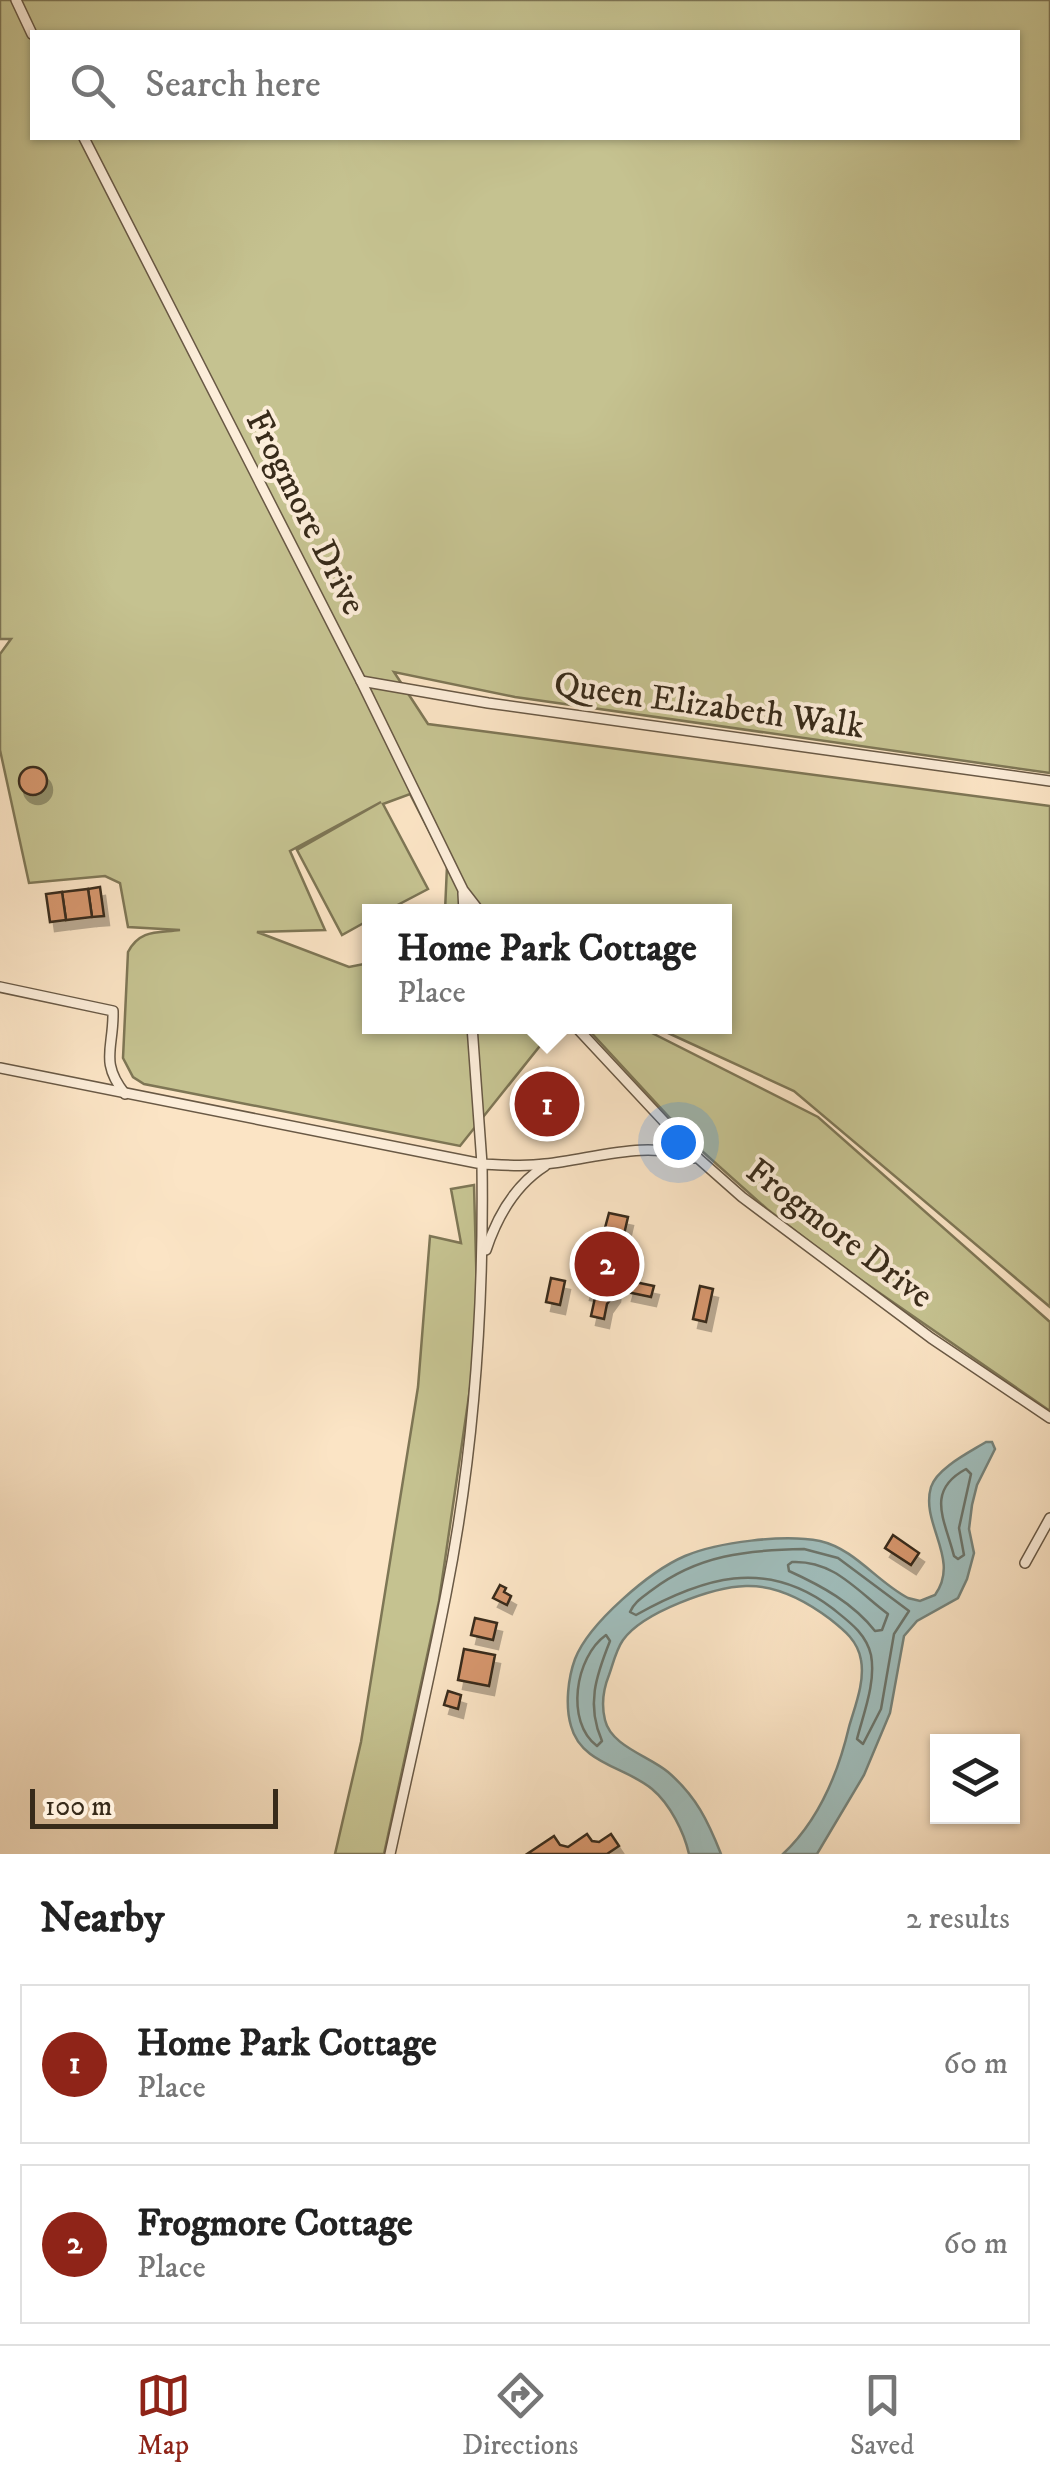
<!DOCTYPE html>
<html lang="en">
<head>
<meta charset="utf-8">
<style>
	body { margin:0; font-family:"IM FELL DW Pica",serif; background:#f6f6f6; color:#222 }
	.controls { position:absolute; right:30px; bottom:30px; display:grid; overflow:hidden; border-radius:0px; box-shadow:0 2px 8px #0004 }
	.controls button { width:90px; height:90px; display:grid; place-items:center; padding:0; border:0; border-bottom:2px solid #e0e0e0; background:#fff; color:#222; font:50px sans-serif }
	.scale { position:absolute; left:30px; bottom:25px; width:248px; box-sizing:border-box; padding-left:10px; border:5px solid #382b1a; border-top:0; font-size:28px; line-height:35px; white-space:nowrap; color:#382b1a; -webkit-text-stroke:8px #fcedd9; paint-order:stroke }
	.you { position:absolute; left:678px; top:1142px; width:35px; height:35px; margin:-25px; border:8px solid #fff; border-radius:50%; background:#1a73e8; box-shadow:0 0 0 15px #1a73e833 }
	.badge { display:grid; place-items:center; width:65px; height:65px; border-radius:50%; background:#8f2418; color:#fff; font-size:32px; font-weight:700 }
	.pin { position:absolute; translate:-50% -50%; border:5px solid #fff; box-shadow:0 2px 10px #0006 }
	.popup { position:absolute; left:362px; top:904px; width:370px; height:130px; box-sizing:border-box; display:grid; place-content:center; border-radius:0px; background:#fff; filter:drop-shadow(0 2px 8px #0005); font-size:32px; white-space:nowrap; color:#767676 }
	.popup b { font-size:38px; color:#222 }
	.popup::after { content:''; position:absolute; left:50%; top:100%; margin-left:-20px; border:20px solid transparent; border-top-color:#fff }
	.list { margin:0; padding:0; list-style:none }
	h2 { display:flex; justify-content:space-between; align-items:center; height:130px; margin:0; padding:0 40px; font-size:42px }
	h2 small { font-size:32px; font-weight:400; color:#767676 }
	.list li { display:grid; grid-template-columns:65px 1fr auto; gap:30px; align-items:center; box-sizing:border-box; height:160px; margin:0 20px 20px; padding:0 20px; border:2px solid #e0e0e0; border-radius:0px }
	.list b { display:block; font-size:38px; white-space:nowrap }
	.list p { margin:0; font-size:32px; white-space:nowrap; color:#767676 }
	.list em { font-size:32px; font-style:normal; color:#767676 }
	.icon { flex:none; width:55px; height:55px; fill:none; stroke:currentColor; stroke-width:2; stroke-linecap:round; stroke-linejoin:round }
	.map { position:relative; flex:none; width:1050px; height:1854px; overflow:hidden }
	.search { position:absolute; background:#fff; box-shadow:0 2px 8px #0004; left:30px; right:30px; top:30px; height:110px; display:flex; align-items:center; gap:25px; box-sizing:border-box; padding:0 35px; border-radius:0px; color:#767676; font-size:38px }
	.sheet { height:490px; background:#fff }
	nav { display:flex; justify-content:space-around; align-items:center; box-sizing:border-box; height:140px; border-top:2px solid #e0e0e0; background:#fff; font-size:28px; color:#767676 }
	nav a { display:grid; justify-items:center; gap:5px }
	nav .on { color:#8f2418 }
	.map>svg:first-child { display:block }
	.green { fill:#c5c290; stroke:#7e7655; stroke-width:2.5; fill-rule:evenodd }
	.water { fill:#a0bdbb; stroke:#76837b; stroke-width:2.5 }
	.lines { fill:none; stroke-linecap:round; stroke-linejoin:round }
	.shore { stroke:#6c746a; stroke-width:2.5 }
	.building { fill:#d6966d; stroke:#382b1a; stroke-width:2.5; filter:url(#shadow) }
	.lane-casing { stroke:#695945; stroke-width:12 }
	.lane { stroke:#fcedd9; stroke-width:9 }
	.labels { text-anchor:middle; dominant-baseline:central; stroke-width:8; stroke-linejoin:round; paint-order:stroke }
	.street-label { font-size:35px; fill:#382b1a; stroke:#fcedd9 }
</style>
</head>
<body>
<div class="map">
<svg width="1050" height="1854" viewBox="0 0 1050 1854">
	<defs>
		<filter id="shadow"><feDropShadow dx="5" dy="9" stdDeviation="0" flood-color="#0004"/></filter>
	</defs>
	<rect width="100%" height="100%" fill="#fbe4c5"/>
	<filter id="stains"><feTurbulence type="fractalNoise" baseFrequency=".002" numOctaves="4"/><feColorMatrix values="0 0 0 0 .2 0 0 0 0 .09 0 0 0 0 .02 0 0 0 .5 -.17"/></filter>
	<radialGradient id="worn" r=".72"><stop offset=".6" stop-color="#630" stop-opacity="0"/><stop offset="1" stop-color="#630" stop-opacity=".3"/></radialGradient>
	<!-- green -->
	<g class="green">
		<path d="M0,0H1050V773L515,697L394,672L428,724L1050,806V1307L794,1091L655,1027L724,1026V912L445,911L447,866L410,794L383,804L428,889L386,911L370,912L369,920L342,935L297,850L381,802L290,851L325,930L257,932L349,967L369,963L370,1026L555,1027L460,1146L144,1084L133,1077L123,1058L128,952C140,929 158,933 180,930L128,927L120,883L105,876L29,883L0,750V654L11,639H0ZM32,32H1018V138H32Z"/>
		<polygon points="586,1027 640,1027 818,1117 1050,1322 1050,1411 842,1267 767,1209 693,1143"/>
		<polygon points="474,1185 478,1334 439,1601 384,1854 335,1854 361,1742 418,1387 430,1236 461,1243 451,1189"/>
	</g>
	<!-- water -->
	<path class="water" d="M986,1442H992L995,1449L977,1485L972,1505L969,1529L974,1553L967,1579L958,1598L917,1621L904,1636L890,1713L864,1775L817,1854H783C819,1820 838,1774 849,1727C855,1706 865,1682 861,1660C858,1641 844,1630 830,1619C806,1601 777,1585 746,1586C713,1587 643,1612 623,1640C616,1650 613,1664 609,1675C603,1690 601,1704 605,1720C611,1746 649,1756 668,1772C696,1796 708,1821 721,1854H689C684,1832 670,1804 652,1789C626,1767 581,1764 571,1726C565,1706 568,1678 575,1659C589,1623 650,1571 685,1556C718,1542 784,1534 820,1541C855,1549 877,1582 908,1598L920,1601L935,1595C961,1559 920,1524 931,1487C937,1468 970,1452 986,1442Z"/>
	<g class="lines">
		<!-- shore -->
		<g class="shore">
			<path d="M966,1469L971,1474L959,1528L964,1555L958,1559L954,1556C945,1520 925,1491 966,1469Z"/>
			<path d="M804,1549L838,1558L909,1611L894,1634L881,1709L863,1744L857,1739C864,1712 876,1682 871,1655C866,1633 848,1621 832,1608C765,1557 702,1578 636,1615L630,1612C634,1602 643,1597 652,1590C698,1555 747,1550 804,1549Z"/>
			<path d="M792,1562C834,1560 857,1591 888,1614L882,1630L875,1631C853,1603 822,1586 789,1571L788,1565Z"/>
			<path d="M606,1635L610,1641C596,1676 586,1705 602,1741L597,1746C565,1722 575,1657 606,1635Z"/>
		</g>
	</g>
	<!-- building -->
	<g class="building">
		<circle cx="33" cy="781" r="14"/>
		<polygon points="100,887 104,916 92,917 88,889"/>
		<polygon points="88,889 92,917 66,920 62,892"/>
		<polygon points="62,892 66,920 50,922 46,894"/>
		<polygon points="549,1083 565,1101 545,1122 529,1101"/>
		<polygon points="609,1213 628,1217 622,1243 626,1244 624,1261 618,1267 615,1293 607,1304 604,1319 591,1316 596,1293 585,1291 595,1256 590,1255 592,1245 595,1237 602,1239"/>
		<polygon points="551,1278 565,1281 560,1305 546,1302"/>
		<polygon points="630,1281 654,1286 651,1297 627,1292"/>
		<polygon points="700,1286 713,1289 706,1322 693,1319"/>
		<polygon points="893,1535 919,1553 911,1565 885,1548"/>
		<polygon points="500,1585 506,1588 504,1592 511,1596 507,1605 493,1598"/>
		<polygon points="475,1618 497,1623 493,1640 471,1635"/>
		<polygon points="464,1649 495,1655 489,1686 458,1680"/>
		<polygon points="448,1691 461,1695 458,1709 444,1705"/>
		<polygon points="587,1834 592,1841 599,1842 611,1834 619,1846 607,1854 527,1854 554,1836 560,1845 568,1847"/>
	</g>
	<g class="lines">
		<defs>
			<g id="lane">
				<polyline points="16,0 32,34"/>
				<polyline points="84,138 361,681 463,890 480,912"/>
				<polyline points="361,681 488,703 1050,781"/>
				<polyline points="463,893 464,912"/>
				<path d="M0,987L113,1011C114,1048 99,1061 125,1094"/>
				<path d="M472,1026L482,1164C503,1165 524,1167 545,1164C594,1159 646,1139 694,1158"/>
				<polyline points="575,1026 699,1159 742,1197 931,1338 1050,1418"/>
				<path d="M0,1068L482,1164C484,1308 474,1453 446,1594C429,1681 409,1767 390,1854"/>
				<path d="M486,1250C497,1217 515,1185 545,1166"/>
				<polyline points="1025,1563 1050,1518"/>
			</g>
		</defs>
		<!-- lane casing -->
		<use href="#lane" class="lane-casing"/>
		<!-- lane -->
		<use href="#lane" class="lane"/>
	</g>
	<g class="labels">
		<!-- street labels -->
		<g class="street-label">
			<text transform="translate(305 513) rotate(63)">Frogmore Drive</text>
			<text transform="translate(709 706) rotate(8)">Queen Elizabeth Walk</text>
			<text transform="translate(839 1234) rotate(37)">Frogmore Drive</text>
		</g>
	</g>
	<rect width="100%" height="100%" filter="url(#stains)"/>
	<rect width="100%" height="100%" fill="url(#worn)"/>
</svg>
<div class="controls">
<button><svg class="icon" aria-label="layers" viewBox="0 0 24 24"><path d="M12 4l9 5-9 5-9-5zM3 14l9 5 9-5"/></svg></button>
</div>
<div class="scale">100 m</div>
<div class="you"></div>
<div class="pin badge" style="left:547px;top:1104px">1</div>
<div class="popup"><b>Home Park Cottage</b>Place</div>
<div class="pin badge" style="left:607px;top:1264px">2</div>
<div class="search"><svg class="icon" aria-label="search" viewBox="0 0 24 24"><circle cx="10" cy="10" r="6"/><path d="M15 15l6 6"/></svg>Search here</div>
</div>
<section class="sheet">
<h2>Nearby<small>2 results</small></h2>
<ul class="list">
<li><span class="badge">1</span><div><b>Home Park Cottage</b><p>Place</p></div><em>60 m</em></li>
<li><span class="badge">2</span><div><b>Frogmore Cottage</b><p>Place</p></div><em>60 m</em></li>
</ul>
</section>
<nav>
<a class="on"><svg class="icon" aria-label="map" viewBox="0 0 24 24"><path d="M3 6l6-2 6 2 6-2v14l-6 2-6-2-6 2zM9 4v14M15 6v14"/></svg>Map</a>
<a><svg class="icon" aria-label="directions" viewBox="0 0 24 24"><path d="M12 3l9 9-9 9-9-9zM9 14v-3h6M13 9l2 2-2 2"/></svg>Directions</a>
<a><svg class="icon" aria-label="saved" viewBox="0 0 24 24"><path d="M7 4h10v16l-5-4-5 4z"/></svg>Saved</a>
</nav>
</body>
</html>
